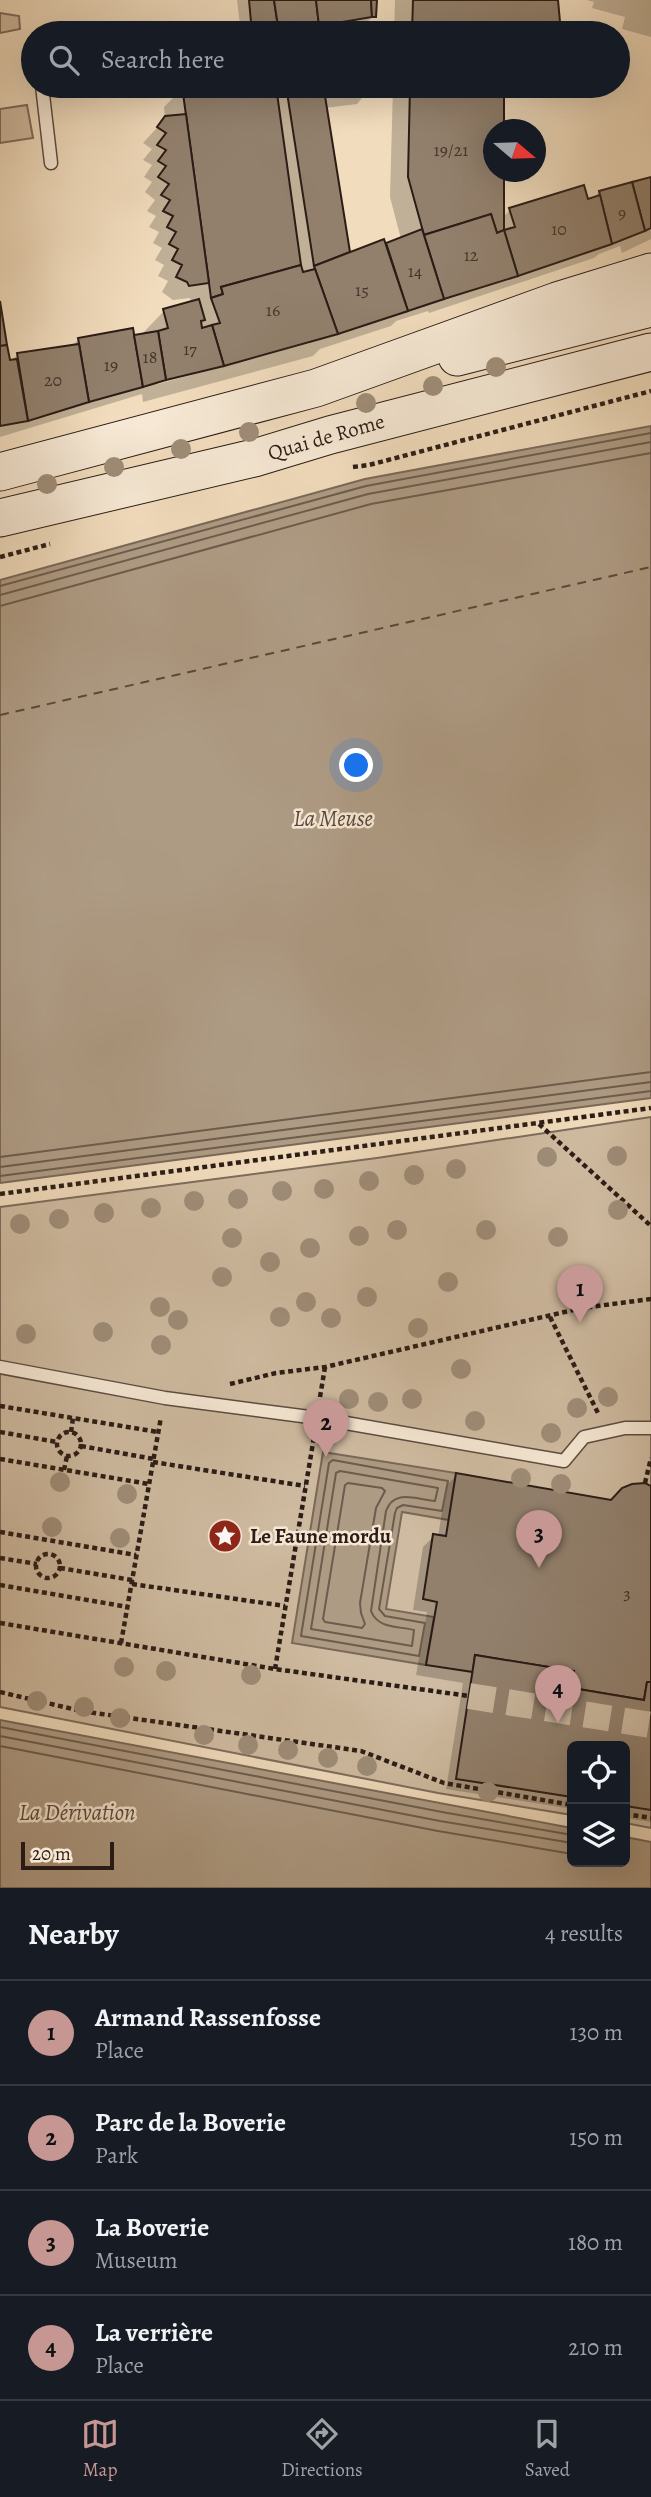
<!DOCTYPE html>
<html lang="en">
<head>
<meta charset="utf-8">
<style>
	body { margin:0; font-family:Alegreya,serif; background:#20242c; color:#f1f3f6 }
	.controls { position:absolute; right:21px; bottom:21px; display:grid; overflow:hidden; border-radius:10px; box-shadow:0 7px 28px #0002 }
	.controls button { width:63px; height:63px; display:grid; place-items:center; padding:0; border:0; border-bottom:2px solid #363941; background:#171b24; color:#f1f3f6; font:35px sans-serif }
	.compass { position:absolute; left:483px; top:119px; width:63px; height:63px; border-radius:50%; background:#171b24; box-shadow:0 7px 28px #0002; rotate:109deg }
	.scale { position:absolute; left:21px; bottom:18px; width:93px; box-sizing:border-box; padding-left:7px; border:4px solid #2b1c16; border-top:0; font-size:19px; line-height:24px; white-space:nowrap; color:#2b1c16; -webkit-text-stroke:5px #f6e8d4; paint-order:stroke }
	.you { position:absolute; left:357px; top:766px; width:24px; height:24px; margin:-18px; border:5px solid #fff; border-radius:50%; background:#1a73e8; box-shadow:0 0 0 10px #1a73e833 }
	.badge { display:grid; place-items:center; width:46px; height:46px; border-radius:50%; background:#c59692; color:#111; font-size:23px; font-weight:700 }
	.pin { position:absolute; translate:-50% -58px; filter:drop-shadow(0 2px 4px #0008) }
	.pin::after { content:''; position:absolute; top:37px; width:24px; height:21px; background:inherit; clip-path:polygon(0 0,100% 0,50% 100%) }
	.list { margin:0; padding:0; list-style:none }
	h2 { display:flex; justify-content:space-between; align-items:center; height:91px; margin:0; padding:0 28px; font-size:30px }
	h2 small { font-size:23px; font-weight:400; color:#9ea1a6 }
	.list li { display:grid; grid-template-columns:46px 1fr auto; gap:21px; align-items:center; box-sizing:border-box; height:105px; padding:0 28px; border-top:2px solid #363941 }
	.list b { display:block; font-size:26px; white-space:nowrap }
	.list p { margin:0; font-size:23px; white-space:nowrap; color:#9ea1a6 }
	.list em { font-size:23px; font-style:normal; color:#9ea1a6 }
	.icon { flex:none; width:38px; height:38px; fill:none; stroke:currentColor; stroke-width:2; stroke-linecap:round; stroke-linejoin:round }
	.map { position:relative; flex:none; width:651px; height:1888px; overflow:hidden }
	.search { position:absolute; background:#171b24; box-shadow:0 7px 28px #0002; left:21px; right:21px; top:21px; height:77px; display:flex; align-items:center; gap:18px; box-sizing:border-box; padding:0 24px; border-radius:38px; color:#9ea1a6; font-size:26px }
	.sheet { height:511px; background:#171b24 }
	nav { display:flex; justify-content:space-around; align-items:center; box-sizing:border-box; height:98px; border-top:2px solid #363941; background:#171b24; font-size:19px; color:#9ea1a6 }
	nav a { display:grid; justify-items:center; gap:4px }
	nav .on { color:#c59692 }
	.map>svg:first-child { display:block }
	.green { fill:#cfbba1; stroke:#7d6c5c; stroke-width:2 }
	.water { fill:#ae9b84; stroke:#7a6858; stroke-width:2 }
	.shadow { fill:#0003; fill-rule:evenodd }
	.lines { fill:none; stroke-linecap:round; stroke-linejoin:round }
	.shore { stroke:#6c5c4d; stroke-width:2 }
	.ferry { stroke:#59483c; stroke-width:2; stroke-dasharray:9 7; stroke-linecap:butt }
	.building { fill:#92806d; stroke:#2b1c16; stroke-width:2 }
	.minor-tunnel { stroke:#c9b69c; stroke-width:26; stroke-dasharray:26 13; stroke-linecap:butt }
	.service-casing { stroke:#5c4c40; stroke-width:15 }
	.secondary-casing { stroke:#2b1c16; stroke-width:39 }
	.path { stroke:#2b1c16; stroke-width:4.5; stroke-dasharray:5 3.5; stroke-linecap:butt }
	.service { stroke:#f6e8d4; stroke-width:12 }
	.secondary { stroke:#f6e8d4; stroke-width:37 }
	.tree { fill:#9f8d78 }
	.labels { text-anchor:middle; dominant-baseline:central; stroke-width:5; stroke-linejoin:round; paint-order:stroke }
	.number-label { font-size:18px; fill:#45352c }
	.street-label { font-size:21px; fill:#2b1c16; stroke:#f6e8d4 }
	.poi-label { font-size:21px; font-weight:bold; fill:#2b1c16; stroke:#f6e8d4; text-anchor:start }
	.water-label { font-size:23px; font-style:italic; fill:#59483c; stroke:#f6e8d4 }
</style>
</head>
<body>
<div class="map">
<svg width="651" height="1888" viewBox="0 0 651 1888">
	<rect width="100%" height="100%" fill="#f1dcbd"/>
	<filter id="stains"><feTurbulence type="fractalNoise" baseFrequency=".00286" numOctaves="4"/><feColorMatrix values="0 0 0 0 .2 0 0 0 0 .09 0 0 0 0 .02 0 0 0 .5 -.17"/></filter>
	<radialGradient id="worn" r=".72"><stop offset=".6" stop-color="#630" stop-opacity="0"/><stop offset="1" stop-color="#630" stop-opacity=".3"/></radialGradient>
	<!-- green -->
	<g class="green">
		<polygon points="0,13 19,16 20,29 0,33"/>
		<polygon points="27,105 33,138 0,143 0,109"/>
		<polygon points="651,1117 651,1828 625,1823 625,1746 572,1746 572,1815 438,1793 0,1707 0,1207 377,1158"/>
	</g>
	<!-- water -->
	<g class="water">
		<polygon points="651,426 651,1098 0,1183 0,580 365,479"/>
		<polygon points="323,1452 456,1473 449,1520 402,1512 386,1609 434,1617 426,1665 292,1643"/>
		<polygon points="0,1720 572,1828 572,1862 625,1862 625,1837 651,1842 651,1888 0,1888"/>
	</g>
	<!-- shadow -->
	<g class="shadow">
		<polygon points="237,0 375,0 374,16 355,32 348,33 241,33"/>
		<polygon points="395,0 557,0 560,33 394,33"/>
		<polygon points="587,0 651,0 651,37 622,29 625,17 592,8 594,2"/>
		<path d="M194,86H372L357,104L325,108L348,254L385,247L401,239L390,197L393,86H545L503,89L494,130V172H503V217L510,210L586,201L593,199L599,192L651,179V239L622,253L620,246L599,254L594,258L429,313L428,311L396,321L391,326L320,349L313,356L143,402L142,394L0,437V311L8,362L18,355L72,346L79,339L141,335L164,311L191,303L190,298L173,300L162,292L168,281L158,276L164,265L155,260L162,248L153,243L159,232L149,227L156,216L147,211L155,200L145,192L152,182L144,177L152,165L143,160L152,149L143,143L165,119L164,107L183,88ZM310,340V343L158,384L157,381Z"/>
		<polygon points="457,1475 610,1502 651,1490 651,1822 625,1818 625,1746 572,1746 572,1809 446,1789 463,1683 416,1675 427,1612 413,1610 423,1547 434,1536 438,1537 446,1486"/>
	</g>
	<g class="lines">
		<!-- shore -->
		<g class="shore">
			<polyline points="0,586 366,486 651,433"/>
			<polyline points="0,595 368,494 651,442"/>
			<polyline points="0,606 371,504 651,453"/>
			<polyline points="0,1157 651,1072"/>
			<polyline points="0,1167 651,1082"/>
			<polyline points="0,1176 651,1091"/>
			<polygon points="333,1460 448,1481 442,1511 403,1505 397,1508 395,1513 379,1609 385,1616 425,1623 419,1656 301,1636 329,1463"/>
			<path d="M340,1471L438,1488L435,1501C417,1500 394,1488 386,1511L371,1611C378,1629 398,1626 414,1630L412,1646L311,1629L336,1473Z"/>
			<polygon points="348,1483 382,1488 385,1491 376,1508 360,1603 361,1613 365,1624 362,1628 325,1622 323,1619 345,1485"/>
			<polyline points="0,1727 442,1812 572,1835"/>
			<polyline points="0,1736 440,1821 572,1843"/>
			<polyline points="0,1746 438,1831 572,1854"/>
		</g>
		<!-- ferry -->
		<polyline class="ferry" points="0,715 651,567"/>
	</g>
	<!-- building -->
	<g class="building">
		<polygon points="249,0 274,0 279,33 252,33"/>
		<polygon points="274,0 316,0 320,33 279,33"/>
		<polygon points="316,0 371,0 372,17 319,26"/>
		<polygon points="371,0 377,0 376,17 372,17"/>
		<polygon points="413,0 558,0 561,33 412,33"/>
		<polygon points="182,86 276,86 301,265 221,287 223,294 211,298"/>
		<polygon points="286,86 374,86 374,89 325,96 350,252 314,266"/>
		<polygon points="410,86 504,86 504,130 494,130 494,172 504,172 504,230 497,233 491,214 424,235 408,177"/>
		<polygon points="186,114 209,283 189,286 187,282 176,277 182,265 172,260 178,249 169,244 176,232 167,227 173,216 163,211 170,200 161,195 169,184 158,177 166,166 158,161 166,150 157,145 166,133 157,127 165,116"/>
		<polygon points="651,177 651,228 645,231 632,182"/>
		<polygon points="632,182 645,231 612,244 599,191"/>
		<polygon points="584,185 588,199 600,195 612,244 518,276 504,230 515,227 509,208"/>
		<polygon points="491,214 497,233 504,230 518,276 444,299 424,235"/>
		<polygon points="422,229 444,299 408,311 386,243"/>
		<polygon points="384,239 408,311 338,334 314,266"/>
		<polygon points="301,265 303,272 315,269 338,334 224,366 212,325 220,323 211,298 223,294 221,287"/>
		<polygon points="199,299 205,320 201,321 202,328 212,325 224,366 166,380 158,331 168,328 163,309"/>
		<polygon points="0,301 7,345 0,346"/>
		<polygon points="133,328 143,387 89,402 78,338"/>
		<polygon points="158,331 166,380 143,387 134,335"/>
		<polygon points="79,344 89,402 28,421 17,353"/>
		<polygon points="7,345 10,360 17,359 28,421 0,426 0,346"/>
		<polygon points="456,1473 611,1500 622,1488 632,1484 645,1483 651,1486 651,1682 647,1682 644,1700 572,1688 574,1671 499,1659 475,1655 473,1672 426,1665 437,1602 423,1599 433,1534 446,1536"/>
		<polygon points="475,1655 574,1671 572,1688 644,1700 647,1682 651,1682 651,1810 625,1806 625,1746 572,1746 572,1797 456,1779"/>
	</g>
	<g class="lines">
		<!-- minor-tunnel -->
		<polyline class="minor-tunnel" points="469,1696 651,1725"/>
		<defs>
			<g id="service">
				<polyline points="42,86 51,163"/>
				<polyline points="0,1367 165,1398 317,1418 564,1461 584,1437 625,1428 651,1428"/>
			</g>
			<g id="secondary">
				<polyline points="457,357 651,308"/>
				<polyline points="0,472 316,388 557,301 651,272"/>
				<polyline points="0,518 254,458 330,435 651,352"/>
			</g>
		</defs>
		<!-- service casing -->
		<use href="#service" class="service-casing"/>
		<!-- secondary casing -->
		<use href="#secondary" class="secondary-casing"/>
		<!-- path -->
		<g class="path">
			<polyline points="353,467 369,465 651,391"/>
			<polyline points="0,557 50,544"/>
			<polyline points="539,1124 651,1226"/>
			<polyline points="0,1194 651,1108"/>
			<polyline points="550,1317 598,1413"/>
			<polyline points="230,1384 276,1373 325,1367 582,1308 651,1299"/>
			<polyline points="320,1397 325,1367"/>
			<polyline points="0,1406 158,1432"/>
			<polyline points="0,1432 57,1442"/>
			<polyline points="71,1432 73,1418"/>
			<circle cx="69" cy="1444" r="12"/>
			<polyline points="81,1446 154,1459"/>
			<polyline points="0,1459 149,1484"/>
			<polyline points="153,1462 305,1486"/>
			<polyline points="64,1470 67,1456"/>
			<polyline points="645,1483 651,1458"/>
			<polyline points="0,1532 136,1555"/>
			<circle cx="48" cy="1566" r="12"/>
			<polyline points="0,1558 37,1564"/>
			<polyline points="60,1568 132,1580"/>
			<polyline points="132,1584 285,1606"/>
			<polyline points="0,1585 128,1607"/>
			<polyline points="0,1623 275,1669 469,1696"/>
			<polyline points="121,1643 161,1417"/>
			<polyline points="275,1669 314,1437"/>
			<polyline points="0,1692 81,1711 361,1751 444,1783 572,1805"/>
			<polyline points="625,1814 651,1818"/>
		</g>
		<!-- service -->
		<use href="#service" class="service"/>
		<!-- secondary -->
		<use href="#secondary" class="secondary"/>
	</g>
	<!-- trees -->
	<g class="tree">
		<circle cx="496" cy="367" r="10"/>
		<circle cx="433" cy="386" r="10"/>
		<circle cx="366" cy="403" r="10"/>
		<circle cx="249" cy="432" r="10"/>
		<circle cx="181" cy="449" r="10"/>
		<circle cx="114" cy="467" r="10"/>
		<circle cx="47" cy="484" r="10"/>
		<circle cx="617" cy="1156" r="10"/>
		<circle cx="547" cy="1157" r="10"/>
		<circle cx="456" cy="1169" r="10"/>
		<circle cx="414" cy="1175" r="10"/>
		<circle cx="369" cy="1181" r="10"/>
		<circle cx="324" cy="1189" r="10"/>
		<circle cx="282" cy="1191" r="10"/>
		<circle cx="238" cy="1199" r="10"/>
		<circle cx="194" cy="1201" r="10"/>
		<circle cx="151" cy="1208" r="10"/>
		<circle cx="618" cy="1210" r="10"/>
		<circle cx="104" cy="1213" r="10"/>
		<circle cx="59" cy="1219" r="10"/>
		<circle cx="20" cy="1224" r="10"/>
		<circle cx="397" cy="1230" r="10"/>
		<circle cx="486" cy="1230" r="10"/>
		<circle cx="359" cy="1236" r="10"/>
		<circle cx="558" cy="1237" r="10"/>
		<circle cx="232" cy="1238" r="10"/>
		<circle cx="310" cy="1248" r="10"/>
		<circle cx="270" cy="1262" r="10"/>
		<circle cx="222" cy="1277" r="10"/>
		<circle cx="448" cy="1282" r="10"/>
		<circle cx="367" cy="1297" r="10"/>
		<circle cx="306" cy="1302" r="10"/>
		<circle cx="160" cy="1307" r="10"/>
		<circle cx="280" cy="1317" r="10"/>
		<circle cx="331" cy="1318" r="10"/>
		<circle cx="178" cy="1320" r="10"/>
		<circle cx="418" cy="1328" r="10"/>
		<circle cx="103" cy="1332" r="10"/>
		<circle cx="26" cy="1334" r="10"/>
		<circle cx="161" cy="1345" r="10"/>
		<circle cx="461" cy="1369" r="10"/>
		<circle cx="608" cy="1397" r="10"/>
		<circle cx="349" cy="1399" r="10"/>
		<circle cx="412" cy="1399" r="10"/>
		<circle cx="378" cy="1402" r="10"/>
		<circle cx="577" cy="1408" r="10"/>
		<circle cx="475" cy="1421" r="10"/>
		<circle cx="551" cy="1433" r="10"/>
		<circle cx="521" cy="1478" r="10"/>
		<circle cx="60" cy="1482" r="10"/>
		<circle cx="561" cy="1484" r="10"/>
		<circle cx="127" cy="1494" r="10"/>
		<circle cx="52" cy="1527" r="10"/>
		<circle cx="120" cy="1538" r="10"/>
		<circle cx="124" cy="1667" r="10"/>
		<circle cx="166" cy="1671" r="10"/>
		<circle cx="251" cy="1675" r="10"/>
		<circle cx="37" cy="1701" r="10"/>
		<circle cx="84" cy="1707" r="10"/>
		<circle cx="120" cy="1718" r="10"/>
		<circle cx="204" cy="1735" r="10"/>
		<circle cx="248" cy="1745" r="10"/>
		<circle cx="288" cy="1750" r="10"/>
		<circle cx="328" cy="1758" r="10"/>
		<circle cx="367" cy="1766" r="10"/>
		<circle cx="488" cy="1792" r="10"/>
	</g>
	<!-- icons -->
	<defs>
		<symbol id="sight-disc" viewBox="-11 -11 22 22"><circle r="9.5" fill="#8f2418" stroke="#f6e8d4"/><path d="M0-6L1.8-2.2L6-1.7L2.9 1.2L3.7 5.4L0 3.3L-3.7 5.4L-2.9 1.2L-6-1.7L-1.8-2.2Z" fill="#fff"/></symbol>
	</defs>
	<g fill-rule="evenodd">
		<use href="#sight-disc" x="206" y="1517" width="38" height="38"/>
	</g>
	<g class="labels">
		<!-- number labels -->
		<g class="number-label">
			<text x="451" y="150">19/21</text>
			<text x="622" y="213">9</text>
			<text x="559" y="229">10</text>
			<text x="471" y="255">12</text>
			<text x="415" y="271">14</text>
			<text x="362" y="290">15</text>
			<text x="273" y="310">16</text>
			<text x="190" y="349">17</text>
			<text x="150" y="357">18</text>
			<text x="111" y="365">19</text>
			<text x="53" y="380">20</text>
			<text x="627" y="1593">3</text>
		</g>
		<!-- street labels -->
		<g class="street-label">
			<text transform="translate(326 437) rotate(-16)">Quai de Rome</text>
		</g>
		<!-- poi labels -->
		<g class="poi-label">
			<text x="250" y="1536">Le Faune mordu</text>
		</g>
		<!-- water labels -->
		<g class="water-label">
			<text x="333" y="818">La Meuse</text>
			<text x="77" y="1812">La Dérivation</text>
		</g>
	</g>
	<rect width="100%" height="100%" filter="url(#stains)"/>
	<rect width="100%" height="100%" fill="url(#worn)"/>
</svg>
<div class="controls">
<button><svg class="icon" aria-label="locate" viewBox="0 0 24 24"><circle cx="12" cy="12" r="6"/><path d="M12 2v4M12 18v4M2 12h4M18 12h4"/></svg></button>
<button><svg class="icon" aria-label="layers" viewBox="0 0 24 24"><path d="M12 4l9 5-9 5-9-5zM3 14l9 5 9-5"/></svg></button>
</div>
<svg class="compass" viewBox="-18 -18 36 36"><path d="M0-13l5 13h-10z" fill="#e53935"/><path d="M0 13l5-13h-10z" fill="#9ea1a6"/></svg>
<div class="scale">20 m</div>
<div class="you"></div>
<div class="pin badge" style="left:580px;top:1323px">1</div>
<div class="pin badge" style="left:326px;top:1457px">2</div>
<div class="pin badge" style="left:539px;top:1568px">3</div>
<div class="pin badge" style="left:558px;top:1723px">4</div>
<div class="search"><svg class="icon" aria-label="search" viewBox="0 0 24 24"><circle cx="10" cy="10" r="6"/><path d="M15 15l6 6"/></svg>Search here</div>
</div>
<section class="sheet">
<h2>Nearby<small>4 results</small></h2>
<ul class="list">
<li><span class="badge">1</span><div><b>Armand Rassenfosse</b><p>Place</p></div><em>130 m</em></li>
<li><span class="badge">2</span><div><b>Parc de la Boverie</b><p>Park</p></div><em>150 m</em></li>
<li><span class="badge">3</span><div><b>La Boverie</b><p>Museum</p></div><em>180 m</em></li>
<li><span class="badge">4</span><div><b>La verrière</b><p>Place</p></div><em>210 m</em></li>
</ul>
</section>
<nav>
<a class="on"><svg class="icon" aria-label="map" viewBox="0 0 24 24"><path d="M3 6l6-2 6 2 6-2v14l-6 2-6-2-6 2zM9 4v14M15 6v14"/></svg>Map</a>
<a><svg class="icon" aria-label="directions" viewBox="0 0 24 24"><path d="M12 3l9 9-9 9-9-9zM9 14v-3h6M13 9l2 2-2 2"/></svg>Directions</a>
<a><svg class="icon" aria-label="saved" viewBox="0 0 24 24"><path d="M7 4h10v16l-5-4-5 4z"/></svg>Saved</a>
</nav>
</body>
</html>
